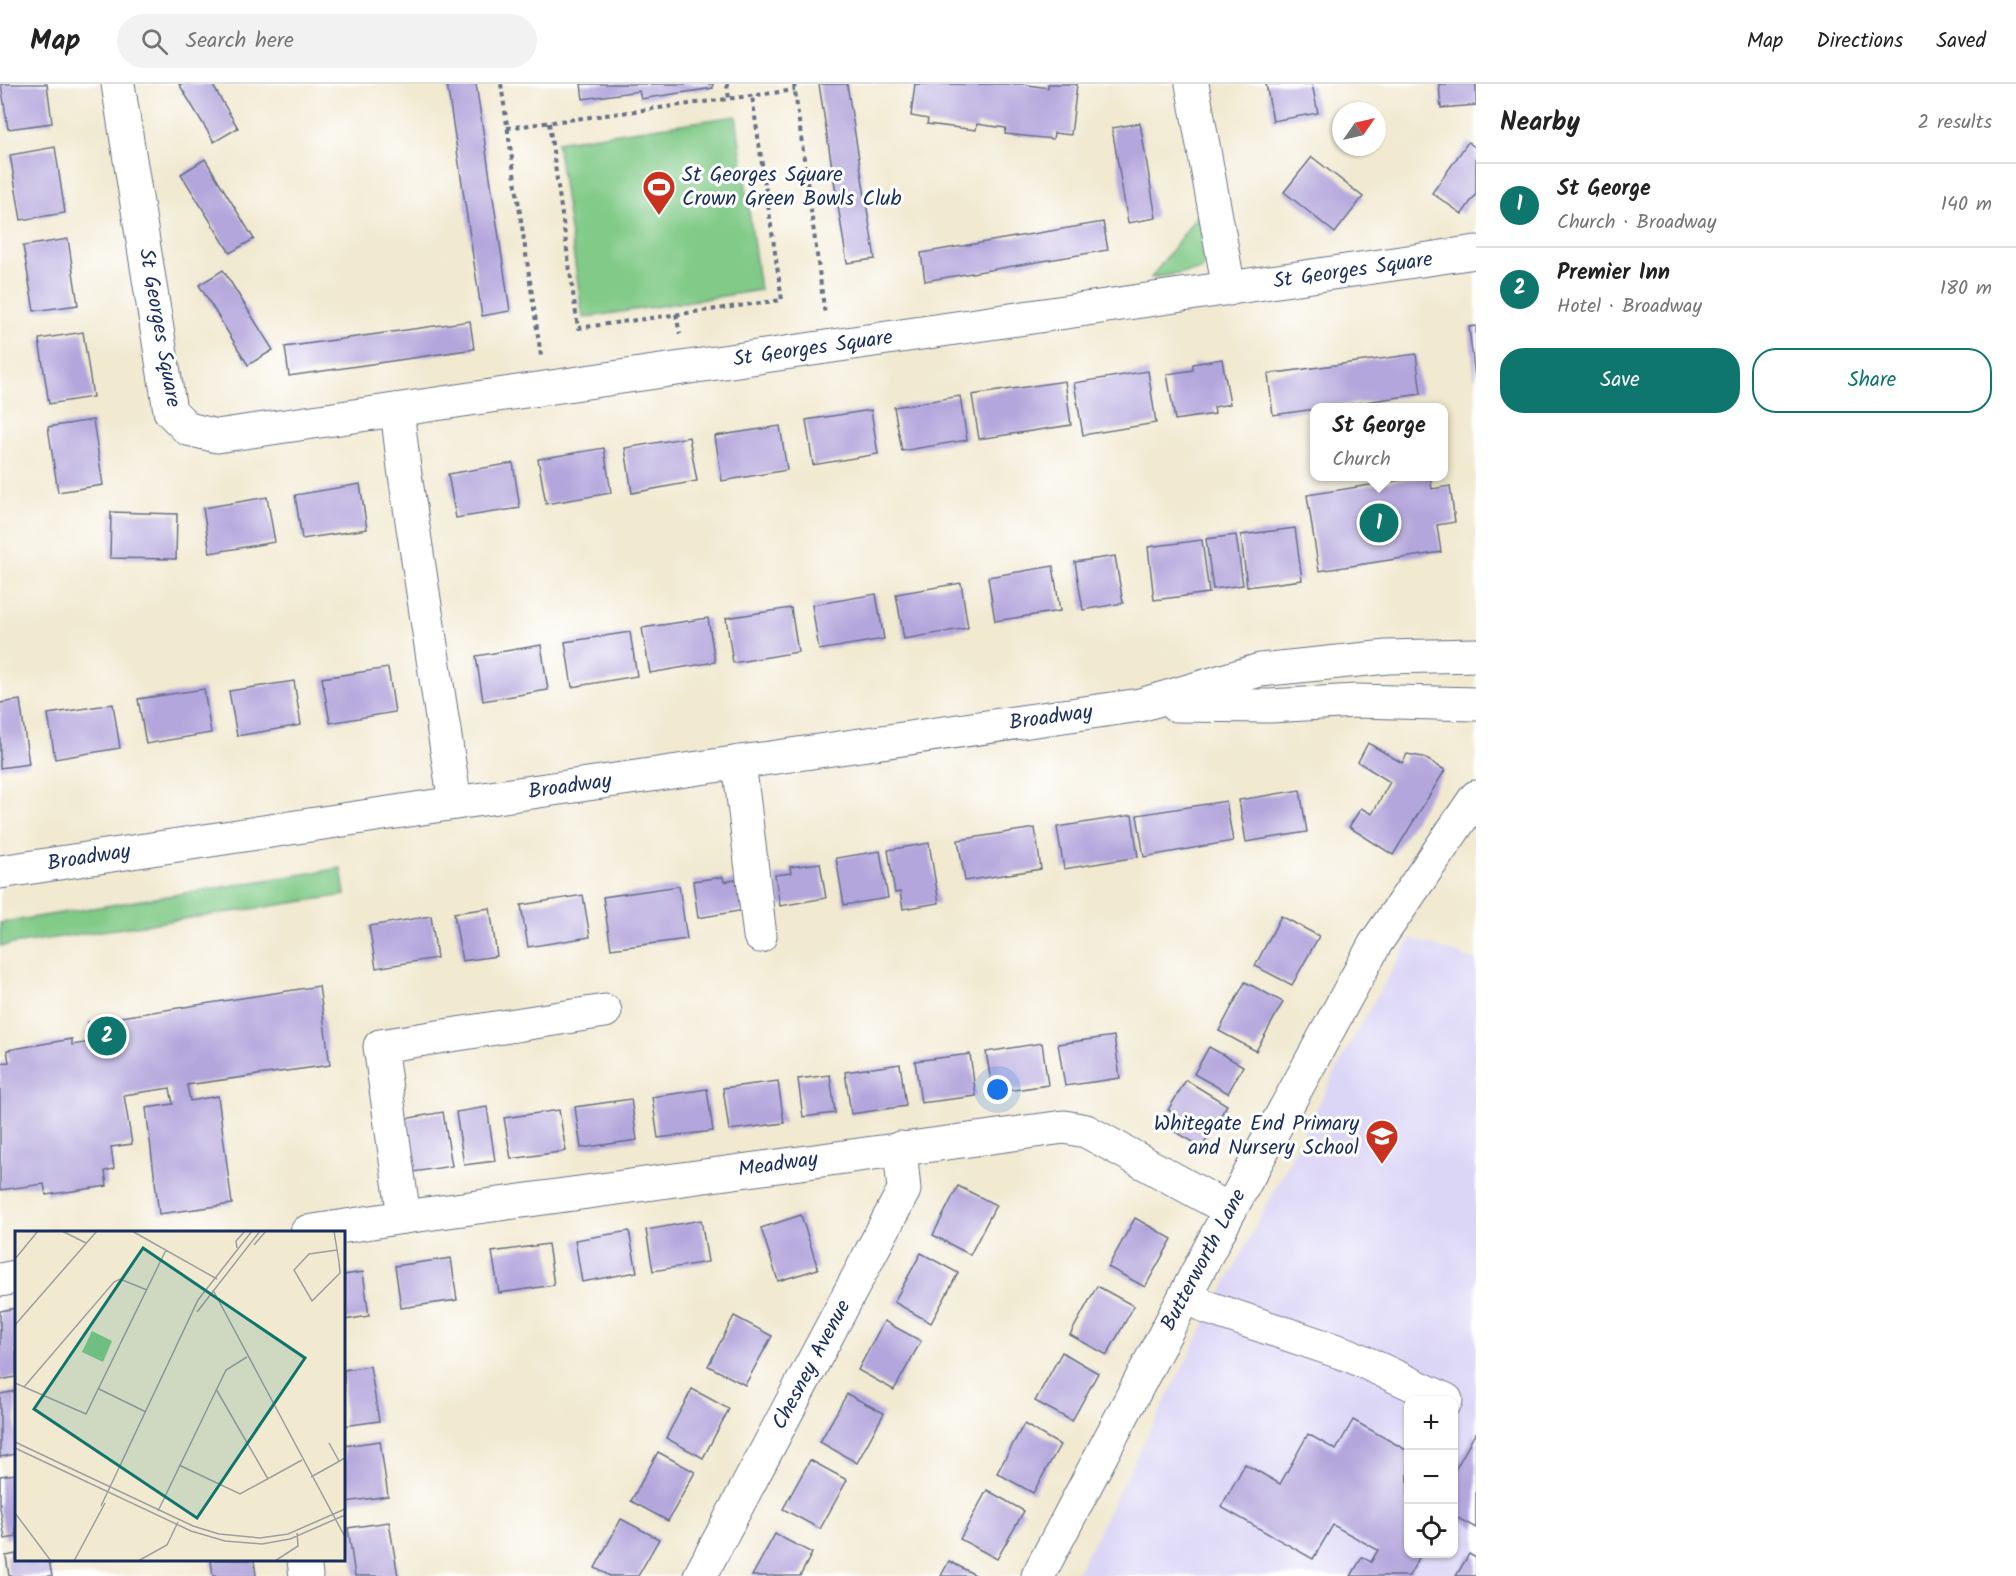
<!DOCTYPE html>
<html lang="en">
<head>
<meta charset="utf-8">
<style>
	body { margin:0; font-family:Kalam,sans-serif; background:#f2f2f2; color:#222 }
	.controls { position:absolute; right:18px; bottom:18px; display:grid; overflow:hidden; border-radius:12px; box-shadow:0 2px 4px #0004 }
	.controls button { width:54px; height:54px; display:grid; place-items:center; padding:0; border:0; border-bottom:2px solid #e0e0e0; background:#fff; color:#222; font:30px sans-serif }
	.compass { position:absolute; left:1332px; top:18px; width:54px; height:54px; border-radius:50%; background:#fff; box-shadow:0 2px 4px #0004; rotate:56deg }
	.you { position:absolute; left:998px; top:1006px; width:21px; height:21px; margin:-15px; border:4px solid #fff; border-radius:50%; background:#1a73e8; box-shadow:0 0 0 9px #1a73e833 }
	.badge { display:grid; place-items:center; width:39px; height:39px; border-radius:50%; background:#0f766e; color:#fff; font-size:20px; font-weight:700 }
	.pin { position:absolute; translate:-50% -50%; border:3px solid #fff; box-shadow:0 2px 6px #0006 }
	.popup { position:absolute; left:1310px; top:319px; width:138px; height:78px; box-sizing:border-box; display:grid; place-content:center; border-radius:12px; background:#fff; filter:drop-shadow(0 2px 4px #0005); font-size:20px; white-space:nowrap; color:#767676 }
	.popup b { font-size:22px; color:#222 }
	.popup::after { content:''; position:absolute; left:50%; top:100%; margin-left:-12px; border:12px solid transparent; border-top-color:#fff }
	.list { margin:0; padding:0; list-style:none }
	h2 { display:flex; justify-content:space-between; align-items:center; height:78px; margin:0; padding:0 24px; font-size:26px }
	h2 small { font-size:20px; font-weight:400; color:#767676 }
	.list li { display:grid; grid-template-columns:39px 1fr auto; gap:18px; align-items:center; box-sizing:border-box; height:84px; padding:0 24px; border-top:2px solid #e0e0e0 }
	.list b { display:block; font-size:22px; white-space:nowrap }
	.list p { margin:0; font-size:20px; white-space:nowrap; color:#767676 }
	.list em { font-size:20px; font-style:normal; color:#767676 }
	.actions { display:flex; gap:12px; padding:18px 24px }
	.actions a { flex:1; padding:14px 0; border:2px solid #0f766e; border-radius:24px; text-align:center; font-size:21px; color:#0f766e }
	.actions .main { background:#0f766e; color:#fff }
	.icon { flex:none; width:33px; height:33px; fill:none; stroke:currentColor; stroke-width:2; stroke-linecap:round; stroke-linejoin:round }
	.map { position:relative; flex:none; width:1476px; height:1492px; overflow:hidden }
	header { display:flex; align-items:center; gap:36px; box-sizing:border-box; height:84px; padding:0 30px; background:#fff; border-bottom:2px solid #e0e0e0 }
	header strong { font-size:28px }
	nav { display:flex; gap:33px; margin-inline-start:auto; font-size:21px }
	.search { width:420px; height:54px; background:#f2f2f2; display:flex; align-items:center; gap:15px; box-sizing:border-box; padding:0 21px; border-radius:33px; color:#767676; font-size:22px }
	main { display:flex }
	aside { flex:1; background:#fff }
	.map>svg:first-child { display:block }
	.built { fill:#dcd6f6; fill-rule:evenodd }
	.green { fill:#81ca87; stroke:#4e7c72; stroke-width:1.5 }
	.building { fill:#b3a6dc }
	.lines { fill:none; stroke-linecap:round; stroke-linejoin:round }
	.minor-casing { stroke:#667086; stroke-width:35 }
	.highway-casing { stroke:#667086; stroke-width:35 }
	.path { stroke:#667086; stroke-width:4; stroke-dasharray:4.5 4.5; stroke-linecap:butt }
	.minor { stroke:#fff; stroke-width:33 }
	.highway { stroke:#fff; stroke-width:33 }
	.labels { text-anchor:middle; dominant-baseline:central; stroke-width:6; stroke-linejoin:round; paint-order:stroke }
	.poi-label { font-size:21px; fill:#1b2f5e; stroke:#fff; text-anchor:start }
	.street-label { font-size:21px; fill:#1b2f5e; stroke:#fff }
	.inset-road { fill:none; stroke:#9b9fa2; stroke-width:1.5 }
	.view { fill:#0f766e; fill-opacity:0.15; stroke:#0f766e; stroke-width:3 }
	.inset-edge { fill:none; stroke:#1b2f5e; stroke-width:3 }
</style>
</head>
<body>
<header>
<strong>Map</strong>
<div class="search"><svg class="icon" aria-label="search" viewBox="0 0 24 24"><circle cx="10" cy="10" r="6"/><path d="M15 15l6 6"/></svg>Search here</div>
<nav><a>Map</a><a>Directions</a><a>Saved</a></nav>
</header>
<main>
<div class="map">
<svg width="1476" height="1492" viewBox="0 0 1476 1492">
	<rect width="100%" height="100%" fill="#fff"/>
	<filter id="ink" filterUnits="userSpaceOnUse"><feTurbulence type="fractalNoise" baseFrequency=".0167" numOctaves="2"/><feDisplacementMap in="SourceGraphic" scale="12" xChannelSelector="R" yChannelSelector="G"/><feConvolveMatrix kernelMatrix="1 2 1 2 8 2 1 2 1" color-interpolation-filters="sRGB"/></filter>
	<filter id="wash" filterUnits="userSpaceOnUse"><feTurbulence type="fractalNoise" baseFrequency=".008" numOctaves="4" result="noise"/><feDisplacementMap in="SourceGraphic" scale="24" xChannelSelector="R" yChannelSelector="G"/><feGaussianBlur stdDeviation="1.35" result="paint"/><feColorMatrix in="noise" values="0 0 0 0 0 0 0 0 0 0 0 0 0 0 0 0 0 1.4 0 .05"/><feComposite in="paint" operator="in"/></filter>
	<g filter="url(#wash)">
		<rect width="100%" height="100%" fill="#f1e9d0"/>
		<!-- built -->
		<path class="built" d="M1411,854L1476,877V1492H1075L1356,948ZM1408,1316H1454V1470H1408Z"/>
		<!-- green -->
		<g class="green">
			<polygon points="736,32 760,206 583,234 557,58"/>
			<polygon points="1200,128 1211,166 1201,186 1151,194"/>
			<polygon points="341,784 345,811 0,862 0,839"/>
		</g>
		<g id="blocks">
			<!-- building -->
			<g class="building">
				<polygon points="1,0 47,0 52,39 8,45"/>
				<polygon points="179,0 212,0 238,44 214,58"/>
				<polygon points="447,0 476,0 510,227 482,232"/>
				<polygon points="581,0 713,0 713,4 641,15 639,7 583,15"/>
				<polygon points="819,0 847,0 875,175 847,179"/>
				<polygon points="915,0 1022,0 1048,4 1048,0 1077,0 1071,51 1054,49 1053,55 1005,50 1006,44 990,42 977,40 976,46 927,40 928,35 911,32"/>
				<polygon points="1266,0 1312,0 1318,29 1273,37"/>
				<polygon points="1439,0 1476,0 1476,21 1441,24"/>
				<polygon points="1140,39 1156,134 1128,139 1112,44"/>
				<polygon points="1468,58 1476,64 1476,110 1462,130 1432,109"/>
				<polygon points="55,63 65,129 21,136 10,71"/>
				<polygon points="1312,73 1363,113 1335,149 1284,108"/>
				<polygon points="205,75 254,155 230,169 181,90"/>
				<polygon points="1103,138 1108,166 925,197 921,169"/>
				<polygon points="68,155 78,221 34,227 23,162"/>
				<polygon points="223,186 273,266 248,281 199,201"/>
				<polygon points="470,237 474,265 289,292 285,263"/>
				<polygon points="1476,242 1476,294 1475,294 1469,243"/>
				<polygon points="83,248 93,313 49,320 39,255"/>
				<polygon points="1416,270 1421,310 1273,331 1268,290"/>
				<polygon points="1222,275 1230,320 1214,323 1215,330 1175,336 1167,290 1193,286 1193,280"/>
				<polygon points="1148,287 1156,339 1083,351 1074,299"/>
				<polygon points="1065,297 1071,341 979,355 972,311"/>
				<polygon points="960,312 967,356 902,367 894,323"/>
				<polygon points="871,326 878,370 813,381 806,336"/>
				<polygon points="93,336 103,401 58,408 48,343"/>
				<polygon points="780,342 787,386 722,397 715,352"/>
				<polygon points="689,353 697,397 632,409 625,364"/>
				<polygon points="604,364 611,409 546,420 538,375"/>
				<polygon points="513,379 520,424 456,434 448,390"/>
				<polygon points="1420,393 1430,393 1432,405 1450,402 1455,438 1437,441 1441,468 1319,487 1307,411"/>
				<polygon points="360,400 367,445 302,455 295,411"/>
				<polygon points="267,413 275,458 210,469 203,424"/>
				<polygon points="111,428 177,430 176,475 110,474"/>
				<polygon points="1295,444 1302,496 1247,503 1241,451"/>
				<polygon points="1236,451 1243,501 1213,505 1206,455"/>
				<polygon points="1202,456 1209,509 1154,516 1148,463"/>
				<polygon points="1115,472 1123,519 1083,526 1075,478"/>
				<polygon points="1053,482 1060,527 995,537 988,493"/>
				<polygon points="961,499 968,544 904,555 896,510"/>
				<polygon points="876,510 884,555 819,566 812,521"/>
				<polygon points="791,524 798,568 733,579 726,534"/>
				<polygon points="708,534 715,578 650,589 642,544"/>
				<polygon points="630,548 637,592 572,603 565,558"/>
				<polygon points="541,561 548,606 483,617 476,572"/>
				<polygon points="388,584 395,628 330,639 322,594"/>
				<polygon points="294,597 301,641 237,652 229,607"/>
				<polygon points="204,605 211,649 146,660 138,615"/>
				<polygon points="20,616 29,680 0,684 0,619"/>
				<polygon points="113,620 120,664 55,675 48,630"/>
				<polygon points="1368,659 1402,679 1407,670 1423,673 1445,686 1393,771 1349,743 1361,724 1372,730 1390,698 1358,678"/>
				<polygon points="1300,706 1307,748 1246,758 1239,716"/>
				<polygon points="1226,717 1233,757 1144,773 1137,731"/>
				<polygon points="1132,731 1138,773 1064,785 1057,743"/>
				<polygon points="1035,744 1041,785 965,797 958,756"/>
				<polygon points="929,759 939,819 903,825 900,808 895,809 888,766"/>
				<polygon points="880,767 888,814 844,821 836,774"/>
				<polygon points="820,779 826,814 780,822 775,791 791,789 790,783"/>
				<polygon points="723,793 724,798 740,795 745,826 698,834 693,797"/>
				<polygon points="679,802 687,855 611,865 603,813"/>
				<polygon points="583,811 590,853 528,863 521,821"/>
				<polygon points="490,824 497,872 462,877 454,829"/>
				<polygon points="431,832 437,874 376,884 369,842"/>
				<polygon points="1281,832 1319,852 1292,901 1255,882"/>
				<polygon points="1245,898 1283,918 1256,967 1219,947"/>
				<polygon points="319,902 330,981 187,1001 190,1017 218,1012 232,1120 159,1130 146,1024 173,1020 170,1004 124,1011 132,1060 111,1063 114,1085 105,1087 107,1102 46,1111 44,1100 0,1106 0,979 9,978 7,966 72,955 72,961 92,958 88,938"/>
				<polygon points="1114,952 1120,994 1065,1002 1058,960"/>
				<polygon points="1042,959 1048,1001 993,1009 986,968"/>
				<polygon points="1209,963 1243,982 1228,1009 1194,990"/>
				<polygon points="970,970 976,1012 921,1019 915,977"/>
				<polygon points="900,980 906,1022 851,1030 845,988"/>
				<polygon points="830,991 835,1029 803,1033 798,995"/>
				<polygon points="1186,996 1227,1021 1202,1063 1167,1043 1175,1030 1168,1026"/>
				<polygon points="778,997 784,1039 729,1046 723,1004"/>
				<polygon points="707,1005 713,1047 658,1054 652,1013"/>
				<polygon points="631,1015 637,1056 581,1064 575,1023"/>
				<polygon points="487,1023 495,1077 464,1081 456,1028"/>
				<polygon points="559,1026 566,1067 511,1075 504,1034"/>
				<polygon points="443,1028 452,1082 407,1089 398,1036"/>
				<polygon points="958,1102 996,1121 970,1171 933,1151"/>
				<polygon points="801,1131 818,1185 778,1197 761,1144"/>
				<polygon points="1135,1134 1172,1155 1145,1203 1108,1183"/>
				<polygon points="701,1136 708,1178 653,1187 646,1146"/>
				<polygon points="629,1147 637,1188 582,1198 575,1156"/>
				<polygon points="548,1160 554,1201 499,1209 492,1168"/>
				<polygon points="921,1169 958,1189 931,1239 894,1218"/>
				<polygon points="451,1174 457,1216 401,1224 395,1182"/>
				<polygon points="363,1188 369,1232 344,1236 344,1191"/>
				<polygon points="1097,1202 1134,1222 1107,1271 1070,1251"/>
				<polygon points="16,1224 16,1293 0,1296 0,1227"/>
				<polygon points="734,1232 772,1252 745,1301 708,1282"/>
				<polygon points="884,1237 921,1257 894,1306 858,1286"/>
				<polygon points="1062,1268 1098,1289 1072,1337 1035,1317"/>
				<polygon points="370,1282 379,1337 344,1342 344,1286"/>
				<polygon points="692,1305 729,1325 703,1374 666,1354"/>
				<polygon points="16,1307 16,1370 0,1373 0,1310"/>
				<polygon points="847,1310 884,1329 857,1379 820,1358"/>
				<polygon points="1353,1336 1408,1367 1408,1470 1421,1470 1409,1492 1351,1492 1362,1473 1371,1478 1378,1466 1333,1441 1313,1475 1221,1423 1245,1380 1280,1400 1308,1350 1336,1366"/>
				<polygon points="1024,1340 1060,1361 1033,1409 997,1389"/>
				<polygon points="1476,1348 1476,1444 1454,1432 1454,1388"/>
				<polygon points="380,1357 388,1412 346,1418 344,1399 344,1362"/>
				<polygon points="658,1368 695,1388 668,1437 631,1417"/>
				<polygon points="810,1376 847,1396 820,1445 783,1425"/>
				<polygon points="16,1390 16,1453 5,1455 0,1424 0,1392"/>
				<polygon points="987,1406 1024,1427 997,1475 960,1455"/>
				<polygon points="621,1435 659,1455 638,1492 610,1492 595,1484"/>
				<polygon points="389,1438 398,1492 355,1492 348,1444"/>
				<polygon points="775,1450 812,1469 800,1492 752,1492"/>
				<polygon points="16,1470 16,1476 49,1476 52,1492 9,1492 6,1472"/>
				<polygon points="1469,1470 1476,1474 1476,1492 1456,1492"/>
				<polygon points="211,1476 254,1476 256,1492 213,1492"/>
				<polygon points="949,1477 977,1492 941,1492"/>
			</g>
		</g>
	</g>
	<g filter="url(#ink)">
		<use href="#blocks" fill-opacity="0" stroke="#667086" stroke-width="1.5"/>
		<g class="lines">
			<defs>
				<g id="minor">
					<polyline points="118,0 170,327 188,345 217,352 1476,168"/>
					<polyline points="1192,0 1229,205"/>
					<polyline points="397,326 404,384 455,719"/>
					<polyline points="739,678 760,852"/>
					<polyline points="404,1133 380,962 605,927"/>
					<polyline points="307,1148 404,1133 1064,1043 1086,1047 1230,1126"/>
					<polyline points="0,1196 16,1193"/>
					<polyline points="1186,1211 1206,1223 1349,1271 1446,1316"/>
					<polyline points="304,1476 306,1492"/>
					<polyline points="700,1492 904,1106 900,1064"/>
					<polyline points="1038,1492 1230,1126 1375,860 1476,713"/>
				</g>
				<g id="highway">
					<polyline points="1175,621 1270,622 1356,617 1476,620"/>
					<polyline points="0,788 455,719 1140,621 1260,586 1387,573 1476,571"/>
				</g>
			</defs>
			<!-- minor casing -->
			<use href="#minor" class="minor-casing"/>
			<!-- highway casing -->
			<use href="#highway" class="highway-casing"/>
			<!-- path -->
			<g class="path">
				<polyline points="501,0 541,272"/>
				<polyline points="727,0 729,15"/>
				<polyline points="794,0 825,231"/>
				<polyline points="549,39 578,244 782,216 752,12"/>
				<polyline points="507,44 795,6"/>
				<polyline points="676,230 680,250"/>
			</g>
			<!-- minor -->
			<use href="#minor" class="minor"/>
			<!-- highway -->
			<use href="#highway" class="highway"/>
		</g>
	</g>
	<!-- icons -->
	<defs>
		<symbol id="stadium-pin" viewBox="-11 -11 22 30"><path d="M0 17L-7.5 6A9.5 9.5 0 1 1 7.5 6Z" fill="#c8321e" stroke="#fff"/><path d="M0-5a6.5 5 0 1 0 0 10a6.5 5 0 1 0 0-10ZM-3.5-1.8h7v3.6h-7Z" fill="#fff"/></symbol>
		<symbol id="school-pin" viewBox="-11 -11 22 30"><path d="M0 17L-7.5 6A9.5 9.5 0 1 1 7.5 6Z" fill="#c8321e" stroke="#fff"/><path d="M0-5L7-2L0 1L-7-2ZM-4 1L0 2.5L4 1V4Q0 6-4 4Z" fill="#fff"/></symbol>
	</defs>
	<g fill-rule="evenodd">
		<use href="#stadium-pin" x="640" y="84" width="38" height="52"/>
		<use href="#school-pin" x="1363" y="1033" width="38" height="52"/>
	</g>
	<g class="labels">
		<!-- poi labels -->
		<g class="poi-label">
			<text x="682" y="91">St Georges Square<tspan x="682" dy="24">Crown Green Bowls Club</tspan></text>
			<text x="1359" y="1040" text-anchor="end">Whitegate End Primary<tspan x="1359" dy="24">and Nursery School</tspan></text>
		</g>
		<!-- street labels -->
		<g class="street-label">
			<text transform="translate(1353 187) rotate(-8)">St Georges Square</text>
			<text transform="translate(159 244) rotate(80)">St Georges Square</text>
			<text transform="translate(813 265) rotate(-8)">St Georges Square</text>
			<text transform="translate(1051 634) rotate(-8)">Broadway</text>
			<text transform="translate(570 703) rotate(-8)">Broadway</text>
			<text transform="translate(89 774) rotate(-9)">Broadway</text>
			<text transform="translate(778 1081) rotate(-8)">Meadway</text>
			<text transform="translate(1204 1176) rotate(-62)">Butterworth Lane</text>
			<text transform="translate(812 1281) rotate(-62)">Chesney Avenue</text>
		</g>
	</g>
	<!-- overview -->
	<g transform="translate(15 1147)">
		<rect width="330" height="330" fill="#f1e9d0"/>
		<path d="M77,100L97,110L88,131L67,121Z" fill="#81ca87"/>
		<path class="inset-road" d="M47,0L71,12M117,0L202,48M319,0L324,31L325,42L297,70L279,39L294,23L322,19M239,14L251,0M222,17L221,10L230,0M0,28L23,0M198,59L330,306M182,81L245,0M0,94L82,0M0,152L71,183L151,19M9,156L99,51L105,48L132,59M84,158L131,181M201,158L253,248M0,211L178,295L204,303L245,307L273,303L330,278M314,212L324,230M0,217L176,300L210,310L247,313L275,308L330,284M164,234L225,263L287,229M296,246L330,227M86,275L183,69L237,0M143,280L211,139L232,126M0,282L36,330M59,330L90,272M123,330L152,314L163,291M260,330L283,315L282,302"/>
		<path class="view" d="M128,17L290,127L182,287L19,178Z"/>
		<rect width="330" height="330" class="inset-edge"/>
	</g>
</svg>
<div class="controls">
<button>+</button>
<button>−</button>
<button><svg class="icon" aria-label="locate" viewBox="0 0 24 24"><circle cx="12" cy="12" r="6"/><path d="M12 2v4M12 18v4M2 12h4M18 12h4"/></svg></button>
</div>
<svg class="compass" viewBox="-18 -18 36 36"><path d="M0-13l5 13h-10z" fill="#e53935"/><path d="M0 13l5-13h-10z" fill="#767676"/></svg>
<div class="you"></div>
<div class="pin badge" style="left:1379px;top:439px">1</div>
<div class="popup"><b>St George</b>Church</div>
<div class="pin badge" style="left:107px;top:952px">2</div>
</div>
<aside>
<h2>Nearby<small>2 results</small></h2>
<ul class="list">
<li><span class="badge">1</span><div><b>St George</b><p>Church · Broadway</p></div><em>140 m</em></li>
<li><span class="badge">2</span><div><b>Premier Inn</b><p>Hotel · Broadway</p></div><em>180 m</em></li>
</ul>
<div class="actions"><a class="main">Save</a><a>Share</a></div>
</aside>
</main>
</body>
</html>
